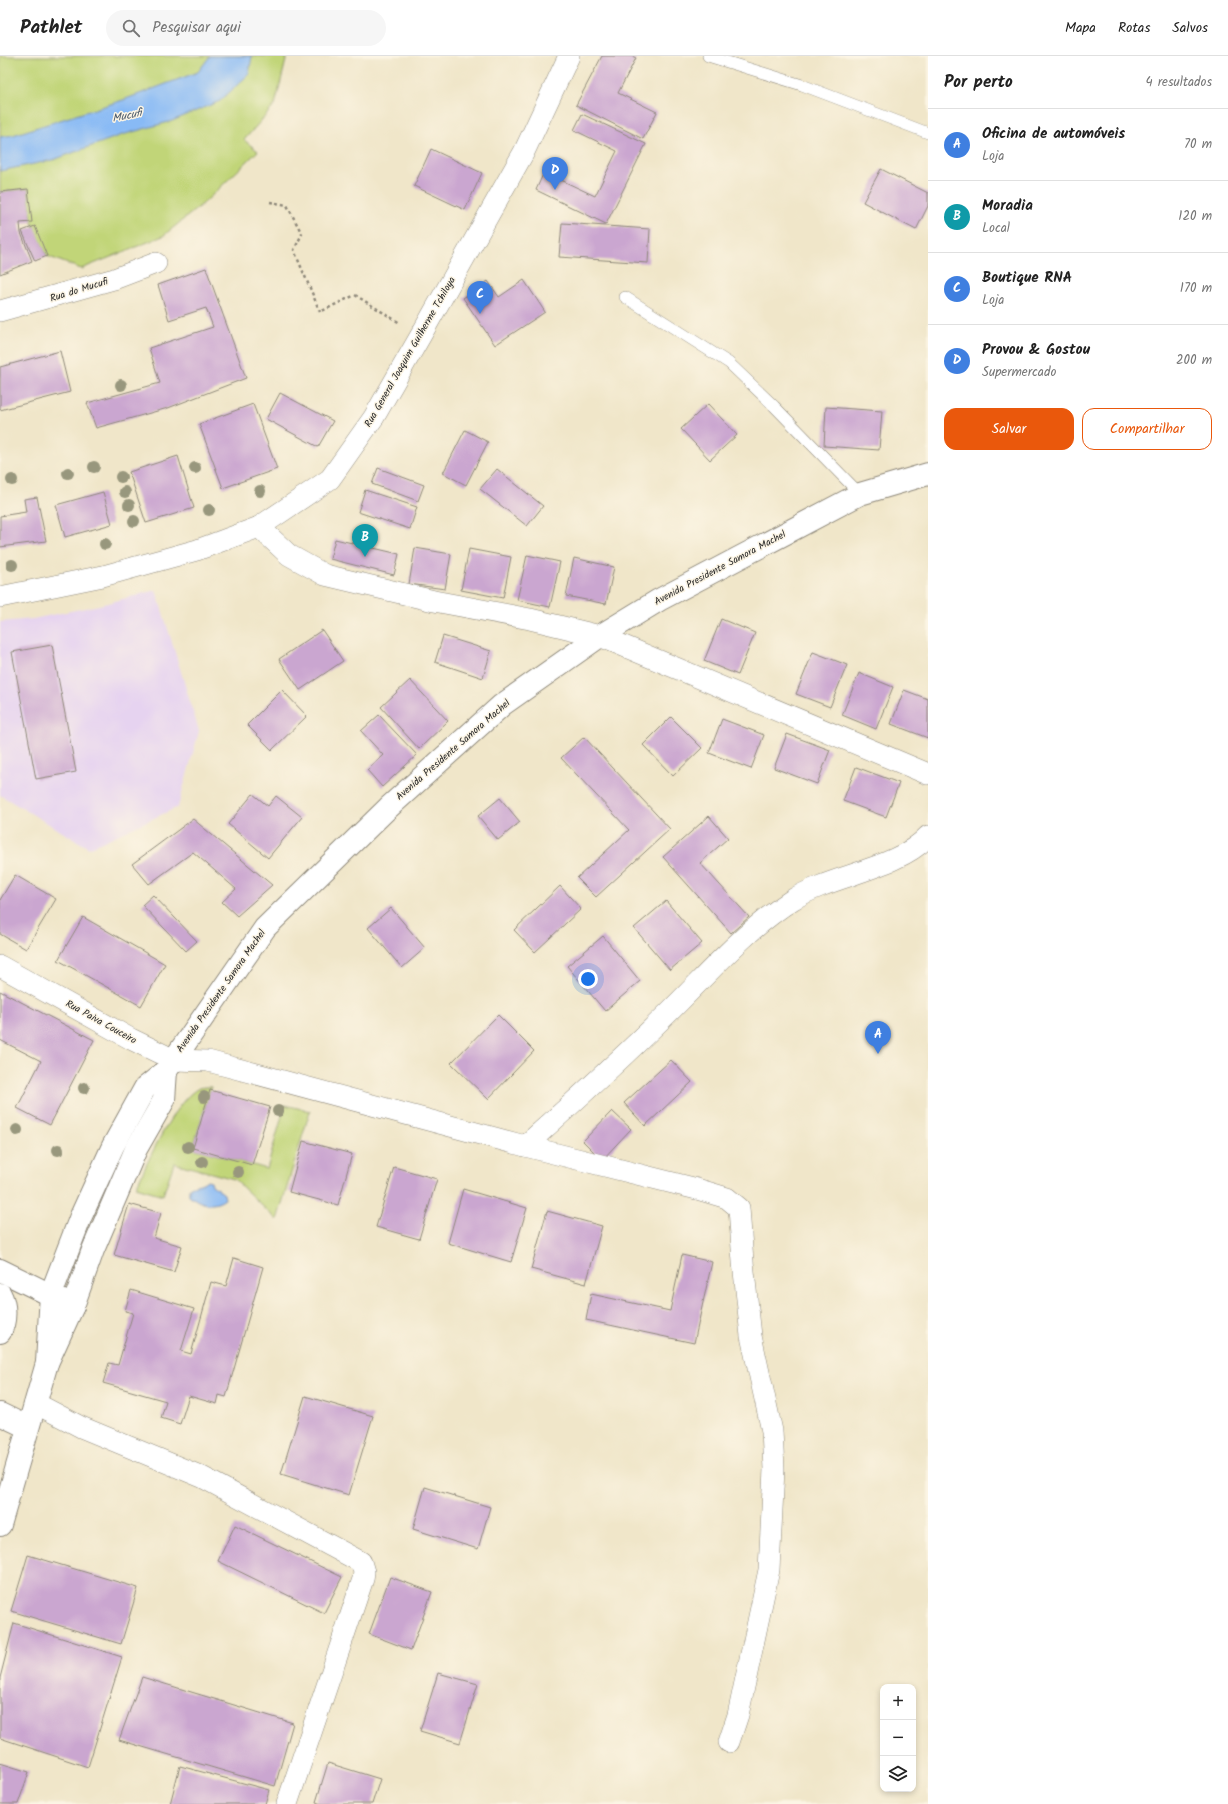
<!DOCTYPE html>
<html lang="pt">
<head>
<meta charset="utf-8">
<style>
	body { margin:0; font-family:Kalam,sans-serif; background:#f6f6f6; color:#222 }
	.controls { position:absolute; right:12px; bottom:12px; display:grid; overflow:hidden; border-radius:8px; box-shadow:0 2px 6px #0003 }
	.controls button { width:36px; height:36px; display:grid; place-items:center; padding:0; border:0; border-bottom:1px solid #e0e0e0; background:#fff; color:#222; font:20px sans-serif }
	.you { position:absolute; left:588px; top:923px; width:14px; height:14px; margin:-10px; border:3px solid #fff; border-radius:50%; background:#1a73e8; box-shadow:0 0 0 6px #1a73e833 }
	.badge { display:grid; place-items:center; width:26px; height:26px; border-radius:50%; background:#ea580c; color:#fff; font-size:13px; font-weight:700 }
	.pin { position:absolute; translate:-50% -33px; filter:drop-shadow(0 1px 2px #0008) }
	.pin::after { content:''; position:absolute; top:21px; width:14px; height:12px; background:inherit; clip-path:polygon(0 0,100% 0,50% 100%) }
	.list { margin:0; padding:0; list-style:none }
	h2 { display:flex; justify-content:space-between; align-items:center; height:52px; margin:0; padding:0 16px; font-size:17px }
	h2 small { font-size:13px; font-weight:400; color:#767676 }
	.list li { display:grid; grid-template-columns:26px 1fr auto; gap:12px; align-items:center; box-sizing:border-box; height:72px; padding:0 16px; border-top:1px solid #e0e0e0 }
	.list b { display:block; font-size:15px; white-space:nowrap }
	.list p { margin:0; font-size:13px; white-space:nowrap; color:#767676 }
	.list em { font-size:13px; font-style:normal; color:#767676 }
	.actions { display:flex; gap:8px; padding:12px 16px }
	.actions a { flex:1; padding:9px 0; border:1px solid #ea580c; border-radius:12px; text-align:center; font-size:14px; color:#ea580c }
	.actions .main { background:#ea580c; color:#fff }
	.icon { flex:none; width:22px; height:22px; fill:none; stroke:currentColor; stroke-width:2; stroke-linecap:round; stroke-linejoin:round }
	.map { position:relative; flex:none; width:928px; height:1748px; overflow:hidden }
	header { display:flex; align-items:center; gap:24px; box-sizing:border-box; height:56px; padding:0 20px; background:#fff; border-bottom:1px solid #e0e0e0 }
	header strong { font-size:19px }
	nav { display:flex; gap:22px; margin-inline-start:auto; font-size:14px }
	.search { width:280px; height:36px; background:#f6f6f6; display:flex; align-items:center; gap:10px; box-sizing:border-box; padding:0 14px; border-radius:22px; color:#767676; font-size:15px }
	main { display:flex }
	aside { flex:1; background:#fff }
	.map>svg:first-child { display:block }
	.built { fill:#e6d3f0 }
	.green { fill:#c1d578; stroke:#768052 }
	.water { fill:#88baf5; stroke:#5a7290 }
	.building { fill:#caa6d0 }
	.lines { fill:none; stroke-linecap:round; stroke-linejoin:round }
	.service-casing { stroke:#8e887a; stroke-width:12 }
	.minor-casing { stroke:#8e887a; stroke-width:22 }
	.tertiary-casing { stroke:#8e887a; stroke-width:24 }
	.secondary-casing { stroke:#8e887a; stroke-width:24 }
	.path { stroke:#8e887a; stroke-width:2.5; stroke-dasharray:3 3; stroke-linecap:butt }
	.service { stroke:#fff; stroke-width:11 }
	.minor { stroke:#fff; stroke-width:21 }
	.tertiary { stroke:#fff; stroke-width:22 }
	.secondary { stroke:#fff; stroke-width:22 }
	.tree { fill:#98977d }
	.labels { text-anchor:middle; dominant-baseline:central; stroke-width:3; stroke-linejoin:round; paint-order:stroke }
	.street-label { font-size:10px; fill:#2b2b2b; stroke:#fcf5e5 }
	.water-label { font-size:11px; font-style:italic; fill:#475668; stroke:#fcf5e5 }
</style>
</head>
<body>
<header>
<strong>Pathlet</strong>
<div class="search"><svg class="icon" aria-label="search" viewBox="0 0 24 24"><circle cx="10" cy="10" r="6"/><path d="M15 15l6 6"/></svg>Pesquisar aqui</div>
<nav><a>Mapa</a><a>Rotas</a><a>Salvos</a></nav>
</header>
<main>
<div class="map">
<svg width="928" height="1748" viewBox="0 0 928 1748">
	<rect width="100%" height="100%" fill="#fcf5e5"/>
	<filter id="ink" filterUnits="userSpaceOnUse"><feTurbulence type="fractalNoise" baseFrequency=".025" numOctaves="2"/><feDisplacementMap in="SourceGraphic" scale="8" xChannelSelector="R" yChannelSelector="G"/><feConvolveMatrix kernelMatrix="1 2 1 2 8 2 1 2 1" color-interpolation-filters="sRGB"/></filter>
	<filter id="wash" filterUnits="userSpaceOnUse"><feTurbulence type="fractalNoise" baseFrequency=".012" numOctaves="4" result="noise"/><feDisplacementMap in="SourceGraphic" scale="16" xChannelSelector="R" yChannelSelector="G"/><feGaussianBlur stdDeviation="0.9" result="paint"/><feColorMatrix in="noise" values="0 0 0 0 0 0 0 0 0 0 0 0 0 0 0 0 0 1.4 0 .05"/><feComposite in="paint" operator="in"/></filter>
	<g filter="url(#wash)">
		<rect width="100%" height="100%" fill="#f0e6c9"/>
		<!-- built -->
		<polygon class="built" points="156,534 199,675 178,751 89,792 0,739 0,566 33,563 104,548"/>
		<!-- green -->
		<g class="green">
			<polygon points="0,0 287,0 275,49 244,84 258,95 205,146 163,180 81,213 47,200 32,166 28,133 0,136"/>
			<path d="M211,1031L193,1092L267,1113L285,1049L310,1055L277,1164L234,1123L174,1107L163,1139L136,1131C148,1106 174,1044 199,1032C202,1031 208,1031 211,1031Z"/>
		</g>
		<!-- water -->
		<g class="water">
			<polygon points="210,0 252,0 249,18 220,45 172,65 122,79 53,104 0,115 0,81 13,79 123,44 198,16"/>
			<path d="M207,1124L211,1125L212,1129L224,1138L225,1143C213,1152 200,1148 189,1139V1132C195,1128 202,1129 207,1124Z"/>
		</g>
		<g id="blocks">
			<!-- building -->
			<g class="building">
				<polygon points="602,0 632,0 636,2 618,37 657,56 643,83 576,49"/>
				<polygon points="582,58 646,88 606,168 536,134 544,116 595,140 617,95 574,74"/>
				<polygon points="431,93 482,117 465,154 414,130"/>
				<polygon points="881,113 928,137 928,150 916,174 863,146"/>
				<polygon points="28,133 32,166 20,167 21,177 32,205 0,218 0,136"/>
				<polygon points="562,167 650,173 648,207 559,201"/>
				<polygon points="35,170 47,200 35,205 22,175"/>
				<polygon points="206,212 246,322 168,352 96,372 87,347 160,327 149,292 213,271 206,252 169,264 158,229"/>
				<polygon points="524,224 545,256 495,289 463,242 488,225 499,241"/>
				<polygon points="60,295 70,336 0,354 0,311"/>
				<polygon points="280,337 333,365 318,391 266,363"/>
				<polygon points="253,348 277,413 223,432 199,368"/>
				<polygon points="708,348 737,379 710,404 681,373"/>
				<polygon points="826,351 882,355 879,394 824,390"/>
				<polygon points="465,374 488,386 466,429 443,417"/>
				<polygon points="178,400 194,452 146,467 129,416"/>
				<polygon points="378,412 424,429 418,445 372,428"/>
				<polygon points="497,413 543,450 527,470 480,433"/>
				<polygon points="365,434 417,451 410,473 358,456"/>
				<polygon points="103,436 112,468 65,481 56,449"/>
				<polygon points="37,441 46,485 0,491 0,460 26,456 24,443"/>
				<polygon points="335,483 399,498 394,519 330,503"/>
				<polygon points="415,492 451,498 445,533 409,528"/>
				<polygon points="469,493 511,501 503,542 461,534"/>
				<polygon points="527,499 560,506 550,551 517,544"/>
				<polygon points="574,502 614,511 606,548 566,540"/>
				<polygon points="721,563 755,577 738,619 704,605"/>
				<polygon points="322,574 343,605 300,634 279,603"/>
				<polygon points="443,580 491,595 483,622 435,606"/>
				<polygon points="52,589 76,716 36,723 12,596"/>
				<polygon points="813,596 847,609 830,651 796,638"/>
				<polygon points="859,617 893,631 876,673 842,659"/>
				<polygon points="410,624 448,665 419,693 381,651"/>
				<polygon points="282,634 307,660 272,694 247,669"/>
				<polygon points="904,634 928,643 928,682 891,668"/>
				<polygon points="379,659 417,699 382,731 367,714 383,699 361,675"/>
				<polygon points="671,661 702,692 673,720 643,689"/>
				<polygon points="722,663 764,679 751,713 709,697"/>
				<polygon points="787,678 830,694 817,728 774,712"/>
				<polygon points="584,681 670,773 596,841 577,822 629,774 561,702"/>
				<polygon points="856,711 899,727 886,761 843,745"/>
				<polygon points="253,738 268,750 276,740 302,761 268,802 228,768"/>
				<polygon points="500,742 520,766 498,784 478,760"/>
				<polygon points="709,760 728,782 700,807 749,861 731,877 663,801"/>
				<polygon points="193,763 272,829 237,860 222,846 236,833 193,796 149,828 132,808"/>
				<polygon points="15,819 56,843 26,893 0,878 0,844"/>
				<polygon points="560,830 581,853 535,896 514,874"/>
				<polygon points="153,839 197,885 186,895 142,849"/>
				<polygon points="666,845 702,887 670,914 634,872"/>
				<polygon points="391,852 425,892 402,912 368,872"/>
				<polygon points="83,861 165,908 141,950 58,904"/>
				<polygon points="603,880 640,925 605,955 567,910"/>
				<polygon points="0,935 94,984 50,1069 17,1052 41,1005 0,984"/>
				<polygon points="498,959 534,995 488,1043 451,1007"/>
				<polygon points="671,1004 692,1026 645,1070 624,1047"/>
				<polygon points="210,1034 270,1051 252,1109 193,1092"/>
				<polygon points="612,1055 631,1073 602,1104 583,1085"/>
				<polygon points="303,1085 352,1098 338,1149 289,1136"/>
				<polygon points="394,1111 437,1123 419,1183 376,1171"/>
				<polygon points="463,1133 527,1152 511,1206 448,1187"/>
				<polygon points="129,1148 161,1157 154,1182 182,1190 174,1216 114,1199"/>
				<polygon points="547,1155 602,1170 586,1228 531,1213"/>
				<polygon points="682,1199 712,1206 694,1287 586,1264 591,1238 670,1255"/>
				<polygon points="234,1202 263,1211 226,1341 219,1339 217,1348 189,1340 180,1368 161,1362 166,1345 103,1327 109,1307 118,1309 133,1257 125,1255 131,1234 194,1253 181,1295 191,1298 211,1226 226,1230"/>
				<polygon points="305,1340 373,1360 349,1439 281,1418"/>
				<polygon points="425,1431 490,1451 478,1493 413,1473"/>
				<polygon points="235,1469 342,1521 324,1557 218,1505"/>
				<polygon points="28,1499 138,1532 121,1588 11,1555"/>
				<polygon points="390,1521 432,1536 411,1594 369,1578"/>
				<polygon points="14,1567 122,1601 88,1711 0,1682 0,1622"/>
				<polygon points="438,1617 478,1628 460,1687 420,1675"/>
				<polygon points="142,1621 293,1667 275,1730 119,1684"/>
				<polygon points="0,1707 29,1716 18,1748 0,1748"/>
				<polygon points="328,1707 380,1723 372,1748 321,1748 316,1746"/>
				<polygon points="180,1710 269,1734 265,1748 170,1748"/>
			</g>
		</g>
	</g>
	<g filter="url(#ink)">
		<use href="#blocks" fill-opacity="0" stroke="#8e887a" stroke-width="1"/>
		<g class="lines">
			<defs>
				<g id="service">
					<polyline points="708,0 802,29 928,77"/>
					<polyline points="625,241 729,307 774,350 860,438"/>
				</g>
				<g id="minor">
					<polyline points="0,255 114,223 156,207"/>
					<polyline points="259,471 289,499 325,519 434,545 530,563 600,580 928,718"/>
					<polyline points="0,541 103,520 197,494 259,471 330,423 374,361 421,279 524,96 569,0"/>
					<polyline points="0,910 131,983 174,1004 208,1005 525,1090 697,1133 727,1142 739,1152 743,1206 751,1280 772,1375 774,1413 769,1514 738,1659 729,1686"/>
					<path d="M525,1090C573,1047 621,1003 667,958C707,919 744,875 792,844C831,819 898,813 928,780"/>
					<polyline points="35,1347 81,1371 202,1421 361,1506 364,1516 363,1523 287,1748"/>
				</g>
				<g id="tertiary">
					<polyline points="0,1214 73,1250"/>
					<path d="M0,1238C6,1249 6,1265 0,1276"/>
					<polyline points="0,1358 27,1371"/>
				</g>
				<g id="secondary">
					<polyline points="47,1307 51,1238 81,1160 113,1090 145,1032 166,1015 265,872 388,752 502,649 600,580 659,544 860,438 928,418"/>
					<polyline points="0,1469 47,1307 73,1250 93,1194 136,1093 164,1044 166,1015"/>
				</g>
			</defs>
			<!-- service casing -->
			<use href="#service" class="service-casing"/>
			<!-- minor casing -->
			<use href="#minor" class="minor-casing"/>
			<!-- tertiary casing -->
			<use href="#tertiary" class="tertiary-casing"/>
			<!-- secondary casing -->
			<use href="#secondary" class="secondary-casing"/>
			<!-- path -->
			<polyline class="path" points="270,146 287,149 302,178 294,194 320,256 355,239 400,267"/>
			<!-- service -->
			<use href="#service" class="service"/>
			<!-- minor -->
			<use href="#minor" class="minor"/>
			<!-- tertiary -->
			<use href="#tertiary" class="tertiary"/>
			<!-- secondary -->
			<use href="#secondary" class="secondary"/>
		</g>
		<!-- trees -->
		<g class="tree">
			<circle cx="121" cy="329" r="6"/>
			<circle cx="94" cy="411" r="6"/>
			<circle cx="195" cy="412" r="6"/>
			<circle cx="68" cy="417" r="6"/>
			<circle cx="121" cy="421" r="6"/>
			<circle cx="12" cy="424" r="6"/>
			<circle cx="260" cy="435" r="6"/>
			<circle cx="125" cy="436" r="6"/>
			<circle cx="129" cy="449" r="6"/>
			<circle cx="209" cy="454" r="6"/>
			<circle cx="134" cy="465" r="6"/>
			<circle cx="105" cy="488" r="6"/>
			<circle cx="12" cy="509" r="6"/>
			<circle cx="84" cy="1032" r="6"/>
			<circle cx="204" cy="1041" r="6"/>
			<circle cx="278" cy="1055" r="6"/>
			<circle cx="17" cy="1074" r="6"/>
			<circle cx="188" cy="1091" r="6"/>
			<circle cx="58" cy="1094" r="6"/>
			<circle cx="202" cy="1106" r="6"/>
			<circle cx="238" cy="1116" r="6"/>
		</g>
	</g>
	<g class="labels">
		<!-- street labels -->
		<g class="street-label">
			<text transform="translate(79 234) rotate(-17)">Rua do Mucufi</text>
			<text transform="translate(410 296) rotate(-60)">Rua General Joaquim Guilherme Tchiloya</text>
			<text transform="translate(720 512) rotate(-28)">Avenida Presidente Samora Machel</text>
			<text transform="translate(453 694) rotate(-41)">Avenida Presidente Samora Machel</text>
			<text transform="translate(221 935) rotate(-55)">Avenida Presidente Samora Machel</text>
			<text transform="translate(101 966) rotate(29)">Rua Paiva Couceiro</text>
		</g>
		<!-- water labels -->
		<g class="water-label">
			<text transform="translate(127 60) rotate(-12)">Mucufi</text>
		</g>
	</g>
</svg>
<div class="controls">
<button>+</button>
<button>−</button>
<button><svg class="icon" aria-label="layers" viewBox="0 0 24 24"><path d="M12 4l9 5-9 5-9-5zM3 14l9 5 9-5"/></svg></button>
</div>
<div class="you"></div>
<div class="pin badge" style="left:878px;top:998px;background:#3f7fe0">A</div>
<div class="pin badge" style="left:365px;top:501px;background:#0f9aa8">B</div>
<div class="pin badge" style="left:480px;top:258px;background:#3f7fe0">C</div>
<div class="pin badge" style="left:555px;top:134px;background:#3f7fe0">D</div>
</div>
<aside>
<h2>Por perto<small>4 resultados</small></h2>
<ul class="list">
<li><span class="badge" style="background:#3f7fe0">A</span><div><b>Oficina de automóveis</b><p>Loja</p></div><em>70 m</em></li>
<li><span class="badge" style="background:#0f9aa8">B</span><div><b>Moradia</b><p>Local</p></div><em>120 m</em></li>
<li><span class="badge" style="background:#3f7fe0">C</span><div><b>Boutique RNA</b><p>Loja</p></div><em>170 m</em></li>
<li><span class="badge" style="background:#3f7fe0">D</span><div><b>Provou &amp; Gostou</b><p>Supermercado</p></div><em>200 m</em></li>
</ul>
<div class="actions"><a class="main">Salvar</a><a>Compartilhar</a></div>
</aside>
</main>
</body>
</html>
